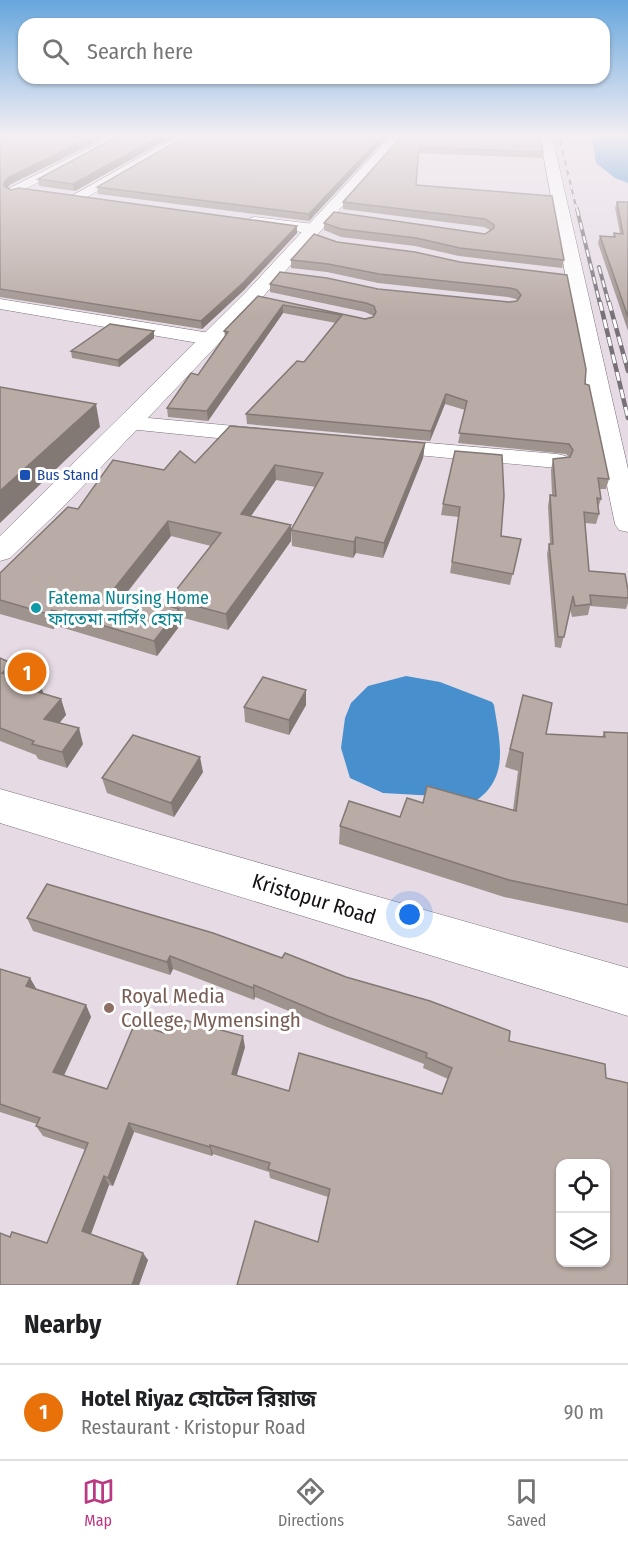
<!DOCTYPE html>
<html lang="en">
<head>
<meta charset="utf-8">
<style>
	body { margin:0; font-family:"Fira Sans Condensed","Noto Sans Bengali",sans-serif; background:#f6f6f6; color:#202124 }
	.controls { position:absolute; right:18px; bottom:18px; display:grid; overflow:hidden; border-radius:12px; box-shadow:0 2px 4px #0004 }
	.controls button { width:54px; height:54px; display:grid; place-items:center; padding:0; border:0; border-bottom:2px solid #e0e0e0; background:#fff; color:#202124; font:30px sans-serif }
	.you { position:absolute; left:410px; top:915px; width:21px; height:21px; margin:-15px; border:4px solid #fff; border-radius:50%; background:#1a73e8; box-shadow:0 0 0 9px #1a73e833 }
	.badge { display:grid; place-items:center; width:39px; height:39px; border-radius:50%; background:#ba3982; color:#fff; font-size:20px; font-weight:700 }
	.pin { position:absolute; translate:-50% -50%; border:3px solid #fff; box-shadow:0 2px 6px #0006 }
	.list { margin:0; padding:0; list-style:none }
	h2 { display:flex; justify-content:space-between; align-items:center; height:78px; margin:0; padding:0 24px; font-size:26px }
	h2 small { font-size:20px; font-weight:400; color:#757577 }
	.list li { display:grid; grid-template-columns:39px 1fr auto; gap:18px; align-items:center; box-sizing:border-box; height:96px; padding:0 24px; border-top:2px solid #e0e0e0 }
	.list b { display:block; font-size:22px; white-space:nowrap }
	.list p { margin:0; font-size:20px; white-space:nowrap; color:#757577 }
	.list em { font-size:20px; font-style:normal; color:#757577 }
	.icon { flex:none; width:33px; height:33px; fill:none; stroke:currentColor; stroke-width:2; stroke-linecap:round; stroke-linejoin:round }
	.map { position:relative; flex:none; width:628px; height:1285px; overflow:hidden }
	.search { position:absolute; background:#fff; box-shadow:0 2px 4px #0004; left:18px; right:18px; top:18px; height:66px; display:flex; align-items:center; gap:15px; box-sizing:border-box; padding:0 21px; border-radius:18px; color:#757577; font-size:22px }
	.sheet { height:174px; background:#fff }
	nav { display:flex; justify-content:space-around; align-items:center; box-sizing:border-box; height:84px; border-top:2px solid #e0e0e0; background:#fff; font-size:16px; color:#757577 }
	nav a { display:grid; justify-items:center; gap:3px }
	nav .on { color:#ba3982 }
	.map>svg:first-child { display:block }
	.water { fill:#4790cd }
	.lines { fill:none; stroke-linecap:round; stroke-linejoin:round }
	.street-casing { stroke:#786e77; stroke-width:1 }
	.secondary-casing { stroke:#786e77; stroke-width:1 }
	.street { fill:#fff; fill-rule:evenodd }
	.secondary { fill:#fff; fill-rule:evenodd }
	.rail-far2-casing { stroke:#797178; stroke-width:2 }
	.rail-far1-casing { stroke:#797178; stroke-width:4 }
	.rail-casing { stroke:#797178; stroke-width:4.5 }
	.rail-far2 { stroke:#fff; stroke-width:1.5; stroke-dasharray:5; stroke-linecap:butt }
	.rail-far1 { stroke:#fff; stroke-width:2; stroke-dasharray:7; stroke-linecap:butt }
	.rail { stroke:#fff; stroke-width:3; stroke-dasharray:9; stroke-linecap:butt }
	.wall { fill:#9f938e; fill-rule:evenodd }
	.shaded-wall { fill:#827874 }
	.building { fill:#b9aba5; stroke:#827874; stroke-width:1.5; fill-rule:evenodd }
	.transit-dot { fill:#1a4fb4; stroke:#fff; stroke-width:2 }
	.culture-dot { fill:#0f9aa8; stroke:#fff; stroke-width:2 }
	.education-dot { fill:#8d6e63; stroke:#fff; stroke-width:2 }
	.labels { text-anchor:middle; dominant-baseline:central; stroke-width:6; stroke-linejoin:round; paint-order:stroke }
	.far-transit-label { font-size:15px; fill:#164399; stroke:#fff; text-anchor:start }
	.culture-label { font-size:18px; fill:#0d838f; stroke:#fff; text-anchor:start }
	.near-street-label { font-size:21px; fill:#141014; stroke:#fff }
	.near-education-label { font-size:21px; fill:#785e54; stroke:#fff; text-anchor:start }
</style>
</head>
<body>
<div class="map">
<svg width="628" height="1285" viewBox="0 0 628 1285">
	<rect width="100%" height="100%" fill="#e6dbe5"/>
	<!-- water -->
	<g class="water">
		<polygon points="592,136 628,136 628,183 615,178 596,163"/>
		<path d="M406,676L440,682L492,702L494,705C500,744 511,780 471,804L436,796L383,793L350,778L341,748L345,718L351,703L368,686Z"/>
	</g>
	<g class="lines">
		<defs>
			<g id="street">
				<polygon points="113,136 128,136 0,202 0,193"/>
				<polygon points="178,136 193,136 82,200 72,200 70,197"/>
				<polygon points="540,136 552,136 628,469 628,532 619,530 615,524 580,355"/>
				<polygon points="255,217 314,224 322,229 314,234 250,224 248,221 250,218"/>
				<polygon points="0,299 210,333 217,335 220,339 217,343 210,345 0,309"/>
				<polygon points="127,416 266,429 274,431 278,436 274,441 266,443 119,428 116,423 119,418"/>
				<polygon points="382,439 557,454 566,456 569,461 566,466 557,468 374,451 370,446 374,441"/>
			</g>
			<g id="secondary">
				<polygon points="391,136 404,136 260,300 66,504 10,558 0,561 0,536 246,292"/>
				<polygon points="0,789 628,968 628,1016 0,823"/>
			</g>
		</defs>
		<!-- street casing -->
		<use href="#street" class="street-casing"/>
		<!-- secondary casing -->
		<use href="#secondary" class="secondary-casing"/>
		<!-- street -->
		<use href="#street" class="street"/>
		<!-- secondary -->
		<use href="#secondary" class="secondary"/>
		<defs>
			<polyline id="rail-far2" points="559,136 577,211"/>
			<g id="rail-far1">
				<polyline points="577,209 600,304"/>
				<polyline points="599,267 609,304"/>
			</g>
			<g id="rail">
				<polyline points="600,302 628,418"/>
				<polyline points="609,302 628,371"/>
			</g>
		</defs>
		<!-- rail-far2 casing -->
		<use href="#rail-far2" class="rail-far2-casing"/>
		<!-- rail-far1 casing -->
		<use href="#rail-far1" class="rail-far1-casing"/>
		<!-- rail casing -->
		<use href="#rail" class="rail-casing"/>
		<!-- rail-far2 -->
		<use href="#rail-far2" class="rail-far2"/>
		<!-- rail-far1 -->
		<use href="#rail-far1" class="rail-far1"/>
		<!-- rail -->
		<use href="#rail" class="rail"/>
	</g>
	<!-- wall -->
	<g class="wall">
		<polygon points="0,136 108,136 11,184 7,188 11,190 297,226 297,233 244,290 202,329 0,297"/>
		<polygon points="118,136 173,136 75,191 39,186 38,179"/>
		<polygon points="388,136 309,221 98,194 97,187"/>
		<polygon points="402,136 543,152 542,158 418,153 416,185 552,196 564,260 562,268 459,256 415,246 341,237 324,230 324,223 485,234 490,230 484,227 343,209 343,202"/>
		<polygon points="617,202 628,202 628,331 598,243 600,236 613,237 614,233 620,233 615,208"/>
		<polygon points="337,242 460,262 567,275 585,384 609,479 606,489 599,489 601,499 598,508 599,514 596,524 585,523 589,571 628,590 628,603 626,609 590,606 588,615 572,617 570,609 561,648 555,647 547,554 549,544 550,544 548,506 550,495 552,495 551,470 553,459 569,457 566,454 458,443 465,410 445,404 430,441 247,424 246,414 304,362 336,323 283,313 208,421 168,417 167,408 198,375 225,336 224,331 258,296 365,319 373,317 374,316 365,312 270,292 270,284 378,289 509,302 517,301 516,299 508,297 378,283 327,272 291,268 291,260"/>
		<polygon points="154,331 154,338 119,367 72,358 71,351"/>
		<path d="M425,443L423,458L383,558L356,553L353,558L292,546L291,530L315,487L276,480L251,516L291,525V541L228,630L180,617L181,624L157,656L57,626L53,629L0,614V573L78,509L164,470L195,463ZM171,536L211,546L169,599L171,606L126,594Z"/>
		<polygon points="455,451 501,536 521,539 510,585 450,573 459,517 441,515 443,504"/>
		<polygon points="0,658 19,679 41,687 43,694 61,699 66,715 59,723 83,744 67,768 38,759 36,755 0,741"/>
		<polygon points="306,690 306,705 289,735 245,722 244,707"/>
		<polygon points="523,695 546,734 602,737 604,732 628,733 628,923 504,897 339,844 340,826 400,817 513,810 518,771 505,767"/>
		<polygon points="203,772 174,817 107,793 102,778"/>
		<polygon points="27,918 282,958 346,977 510,1031 318,1242 328,1197 270,1178 269,1172 213,1154 212,1156 134,1132 113,1186 109,1185 91,1234 148,1260 139,1285 0,1285 10,1237 47,1243 86,1150 43,1136 36,1126 37,1124 0,1112 0,969 30,978 36,989 86,1005 91,1017 64,1076 107,1089 164,1033 245,1047 236,1076 289,1091 442,1094 448,1079 423,1068 424,1064 327,1027 255,997 254,1000 173,969 170,975 33,931"/>
	</g>
	<!-- shaded-wall -->
	<g class="shaded-wall">
		<polygon points="94,136 108,136 11,184 5,189 4,183 9,177"/>
		<polygon points="161,136 173,136 75,191 73,184"/>
		<polygon points="382,136 388,136 309,221 309,214"/>
		<polygon points="297,226 297,233 244,290 202,329 201,321"/>
		<polygon points="283,305 283,313 208,421 207,411"/>
		<polygon points="154,331 154,338 119,367 118,360"/>
		<polygon points="446,394 445,404 430,441 431,431"/>
		<polygon points="96,404 100,427 0,523 0,491"/>
		<polygon points="425,443 423,458 383,558 384,543"/>
		<polygon points="275,465 276,480 242,529 241,514"/>
		<polygon points="168,521 171,536 116,606 113,590"/>
		<polygon points="291,525 291,541 228,630 226,614"/>
		<polygon points="356,537 356,553 353,558 354,542"/>
		<polygon points="179,609 181,624 157,656 154,641"/>
		<polygon points="52,610 57,626 53,629 48,614"/>
		<polygon points="13,664 19,680 2,673"/>
		<polygon points="41,687 47,703 38,692"/>
		<polygon points="306,690 306,705 289,735 289,720"/>
		<polygon points="61,699 66,715 50,734 44,719"/>
		<polygon points="79,728 83,744 67,768 62,752"/>
		<polygon points="200,757 203,772 174,817 171,803"/>
		<polygon points="170,956 173,969 170,975 167,962"/>
		<polygon points="30,978 37,990 26,986"/>
		<polygon points="254,985 255,997 254,1000 253,988"/>
		<polygon points="86,1005 91,1017 60,1083 53,1072"/>
		<polygon points="243,1036 245,1047 234,1085 232,1074"/>
		<polygon points="129,1123 134,1132 113,1186 108,1178"/>
		<polygon points="210,1145 213,1154 212,1156 210,1147"/>
		<polygon points="104,1176 109,1185 89,1239 82,1231"/>
		<polygon points="143,1253 148,1260 139,1285 132,1285"/>
	</g>
	<!-- building -->
	<g class="building">
		<polygon points="0,136 94,136 9,177 4,183 4,186 11,190 19,188 297,226 244,282 201,321 0,289"/>
		<polygon points="118,136 161,136 73,184 38,179"/>
		<polygon points="186,136 382,136 309,214 97,187"/>
		<polygon points="402,136 540,136 543,152 419,147 416,185 552,196 564,260 460,248 416,238 341,229 324,223 334,212 485,234 494,228 494,225 485,219 343,202"/>
		<polygon points="617,202 628,202 628,317 600,236 615,237 614,233 623,234"/>
		<polygon points="314,234 337,242 415,252 460,262 567,275 586,369 585,384 589,385 609,479 598,478 601,499 597,498 599,514 584,512 589,571 625,574 628,590 628,598 590,595 591,604 575,606 573,596 564,637 558,637 549,544 553,544 550,495 556,496 553,459 570,457 573,450 569,444 459,433 467,401 446,394 431,431 246,414 297,361 304,362 342,315 283,305 207,411 167,408 191,373 198,375 228,332 224,331 258,296 365,319 373,317 376,312 374,306 366,303 270,284 280,272 327,278 378,289 509,302 517,301 521,295 517,290 510,288 379,274 328,264 291,260"/>
		<polygon points="110,324 154,331 118,360 71,351"/>
		<polygon points="0,387 96,404 0,491"/>
		<polygon points="230,426 425,443 384,543 356,537 354,542 291,530 323,473 275,465 241,514 291,525 226,614 169,599 221,533 168,521 113,590 179,609 154,641 52,610 48,614 0,600 0,573 68,507 78,509 113,460 164,470 180,451 195,463"/>
		<polygon points="455,451 502,455 504,496 501,536 521,539 513,574 452,562 460,507 443,504"/>
		<polygon points="0,658 13,664 2,673 41,687 38,692 61,699 44,719 79,728 62,752 32,744 34,741 0,728"/>
		<polygon points="263,677 306,690 289,720 244,707"/>
		<polygon points="523,695 552,703 546,734 605,737 604,732 628,733 628,905 509,880 340,826 349,801 400,817 407,798 423,803 427,786 516,811 523,753 510,749"/>
		<polygon points="133,735 200,757 171,803 102,778"/>
		<path d="M47,884L213,933L282,958L285,953L346,977L430,1001L510,1031L509,1041L605,1064L606,1078L628,1083V1285H237L255,1221L318,1242L330,1189L268,1169L270,1163L210,1145V1147L129,1123L108,1178L104,1176L82,1231L143,1253L132,1285H0V1233L10,1237L12,1232L47,1243L88,1143L36,1126L40,1118L0,1104V969L30,978L26,986L86,1005L53,1072L107,1089L135,1023L164,1033L170,1016L243,1036L232,1074L289,1091L299,1053L442,1094L452,1068L426,1057L427,1053L328,1016L254,985L253,988L170,956L167,962L27,918ZM561,1164H606V1263H561Z"/>
	</g>
	<!-- sky -->
	<linearGradient id="sky" x2="0" y2="1"><stop stop-color="#67a6dd"/><stop offset="0.43" stop-color="#f4eff3"/><stop offset="1" stop-color="#f4eff3" stop-opacity="0"/></linearGradient>
	<rect width="628" height="316" fill="url(#sky)"/>
	<!-- markers -->
	<rect class="transit-dot" x="19" y="469" width="12" height="12" rx="3"/>
	<circle class="culture-dot" cx="36" cy="608" r="6"/>
	<circle class="education-dot" cx="109" cy="1008" r="6"/>
	<g class="labels">
		<!-- far-transit labels -->
		<g class="far-transit-label">
			<text x="37" y="475">Bus Stand</text>
		</g>
		<!-- culture labels -->
		<g class="culture-label">
			<text x="48" y="598">Fatema Nursing Home<tspan x="48" dy="21">ফাতেমা নার্সিং হোম</tspan></text>
		</g>
		<!-- near-street labels -->
		<g class="near-street-label">
			<text transform="translate(314 899) rotate(17)">Kristopur Road</text>
		</g>
		<!-- near-education labels -->
		<g class="near-education-label">
			<text x="121" y="996">Royal Media<tspan x="121" dy="24">College, Mymensingh</tspan></text>
		</g>
	</g>
</svg>
<div class="controls">
<button><svg class="icon" aria-label="locate" viewBox="0 0 24 24"><circle cx="12" cy="12" r="6"/><path d="M12 2v4M12 18v4M2 12h4M18 12h4"/></svg></button>
<button><svg class="icon" aria-label="layers" viewBox="0 0 24 24"><path d="M12 4l9 5-9 5-9-5zM3 14l9 5 9-5"/></svg></button>
</div>
<div class="you"></div>
<div class="pin badge" style="left:27px;top:672px;background:#e8710a">1</div>
<div class="search"><svg class="icon" aria-label="search" viewBox="0 0 24 24"><circle cx="10" cy="10" r="6"/><path d="M15 15l6 6"/></svg>Search here</div>
</div>
<section class="sheet">
<h2>Nearby<small></small></h2>
<ul class="list">
<li><span class="badge" style="background:#e8710a">1</span><div><b>Hotel Riyaz হোটেল রিয়াজ</b><p>Restaurant · Kristopur Road</p></div><em>90 m</em></li>
</ul>
</section>
<nav>
<a class="on"><svg class="icon" aria-label="map" viewBox="0 0 24 24"><path d="M3 6l6-2 6 2 6-2v14l-6 2-6-2-6 2zM9 4v14M15 6v14"/></svg>Map</a>
<a><svg class="icon" aria-label="directions" viewBox="0 0 24 24"><path d="M12 3l9 9-9 9-9-9zM9 14v-3h6M13 9l2 2-2 2"/></svg>Directions</a>
<a><svg class="icon" aria-label="saved" viewBox="0 0 24 24"><path d="M7 4h10v16l-5-4-5 4z"/></svg>Saved</a>
</nav>
</body>
</html>
